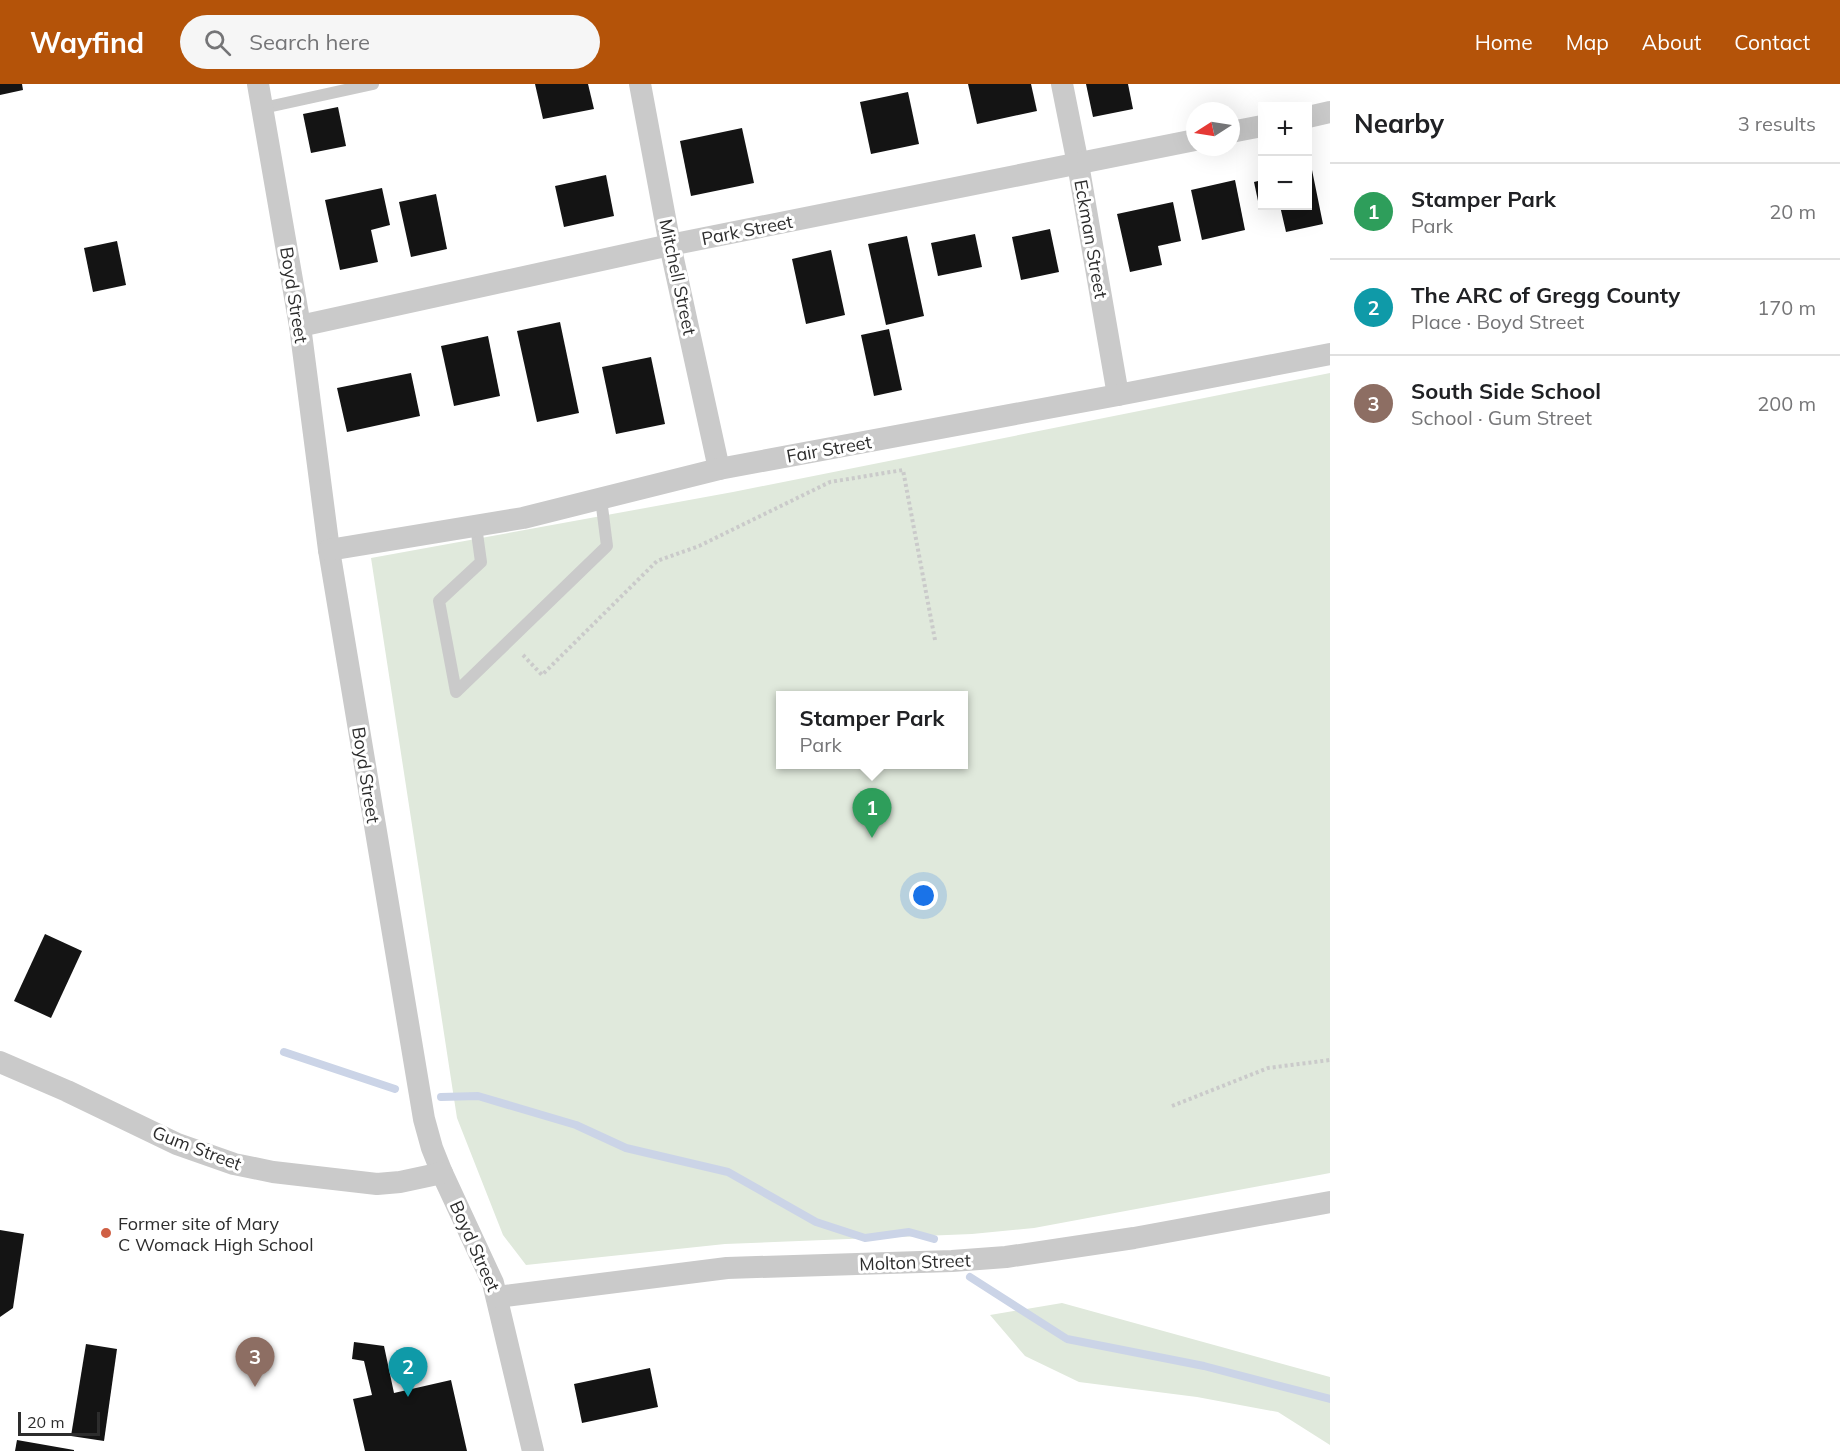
<!DOCTYPE html>
<html lang="en">
<head>
<meta charset="utf-8">
<style>
	body { margin:0; font-family:Mulish,sans-serif; background:#f6f6f6; color:#202124 }
	.controls { position:absolute; right:18px; top:18px; display:grid; overflow:hidden; border-radius:0px; box-shadow:0 6px 24px #0002 }
	.controls button { width:54px; height:54px; display:grid; place-items:center; padding:0; border:0; border-bottom:2px solid #e0e0e0; background:#fff; color:#202124; font:30px sans-serif }
	.compass { position:absolute; left:1186px; top:18px; width:54px; height:54px; border-radius:50%; background:#fff; box-shadow:0 6px 24px #0002; rotate:258deg }
	.scale { position:absolute; left:18px; bottom:15px; width:82px; box-sizing:border-box; padding-left:6px; border:3px solid #2d2d2d; border-top:0; font-size:16px; line-height:21px; white-space:nowrap; color:#2d2d2d; -webkit-text-stroke:4px #fff; paint-order:stroke }
	.you { position:absolute; left:924px; top:812px; width:21px; height:21px; margin:-15px; border:4px solid #fff; border-radius:50%; background:#1a73e8; box-shadow:0 0 0 9px #1a73e833 }
	.badge { display:grid; place-items:center; width:39px; height:39px; border-radius:50%; background:#b45309; color:#fff; font-size:20px; font-weight:700 }
	.pin { position:absolute; translate:-50% -50px; filter:drop-shadow(0 2px 3px #0008) }
	.pin::after { content:''; position:absolute; top:32px; width:21px; height:18px; background:inherit; clip-path:polygon(0 0,100% 0,50% 100%) }
	.popup { position:absolute; left:776px; top:607px; width:192px; height:78px; box-sizing:border-box; display:grid; place-content:center; border-radius:0px; background:#fff; filter:drop-shadow(0 2px 4px #0005); font-size:20px; white-space:nowrap; color:#757577 }
	.popup b { font-size:22px; color:#202124 }
	.popup::after { content:''; position:absolute; left:50%; top:100%; margin-left:-12px; border:12px solid transparent; border-top-color:#fff }
	.list { margin:0; padding:0; list-style:none }
	h2 { display:flex; justify-content:space-between; align-items:center; height:78px; margin:0; padding:0 24px; font-size:26px }
	h2 small { font-size:20px; font-weight:400; color:#757577 }
	.list li { display:grid; grid-template-columns:39px 1fr auto; gap:18px; align-items:center; box-sizing:border-box; height:96px; padding:0 24px; border-top:2px solid #e0e0e0 }
	.list b { display:block; font-size:22px; white-space:nowrap }
	.list p { margin:0; font-size:20px; white-space:nowrap; color:#757577 }
	.list em { font-size:20px; font-style:normal; color:#757577 }
	.icon { flex:none; width:33px; height:33px; fill:none; stroke:currentColor; stroke-width:2; stroke-linecap:round; stroke-linejoin:round }
	.map { position:relative; flex:none; width:1330px; height:1367px; overflow:hidden }
	header { display:flex; align-items:center; gap:36px; box-sizing:border-box; height:84px; padding:0 30px; background:#b45309; color:#fff }
	header strong { font-size:28px }
	nav { display:flex; gap:33px; margin-inline-start:auto; font-size:21px }
	.search { width:420px; height:54px; background:#f6f6f6; display:flex; align-items:center; gap:15px; box-sizing:border-box; padding:0 21px; border-radius:33px; color:#757577; font-size:22px }
	main { display:flex }
	aside { flex:1; background:#fff }
	.map>svg:first-child { display:block }
	.green { fill:#e0e9dc; fill-rule:evenodd }
	.lines { fill:none; stroke-linecap:round; stroke-linejoin:round }
	.stream { stroke:#cbd4e7; stroke-width:8 }
	.building { fill:#141414 }
	.path { stroke:#cacaca; stroke-width:4; stroke-dasharray:3 3; stroke-linecap:butt }
	.service { stroke:#cacaca; stroke-width:12 }
	.minor { stroke:#cacaca; stroke-width:22 }
	.poi-dot { fill:#cf5f44; stroke:#fff; stroke-width:2 }
	.labels { text-anchor:middle; dominant-baseline:central; stroke-width:6; stroke-linejoin:round; paint-order:stroke }
	.street-label { font-size:18px; fill:#2d2d2d; stroke:#fff }
	.poi-label { font-size:18px; fill:#2d2d2d; stroke:#fff; text-anchor:start }
</style>
</head>
<body>
<header>
<strong>Wayfind</strong>
<div class="search"><svg class="icon" aria-label="search" viewBox="0 0 24 24"><circle cx="10" cy="10" r="6"/><path d="M15 15l6 6"/></svg>Search here</div>
<nav><a>Home</a><a>Map</a><a>About</a><a>Contact</a></nav>
</header>
<main>
<div class="map">
<svg width="1330" height="1367" viewBox="0 0 1330 1367">
	<rect width="100%" height="100%" fill="#fff"/>
	<!-- green -->
	<g class="green">
		<path d="M1330,289V1089L1034,1144L972,1150L725,1160L526,1181L503,1151L457,1034L371,474L733,408ZM780,612H964V680H780Z"/>
		<polygon points="1062,1219 1330,1293 1330,1361 1278,1328 1197,1313 1079,1298 1025,1272 990,1231"/>
	</g>
	<g class="lines">
		<!-- stream -->
		<g class="stream">
			<polyline points="284,968 395,1005"/>
			<polyline points="441,1013 478,1012 576,1041 626,1064 728,1088 816,1138 865,1154 909,1148 934,1155"/>
			<polyline points="970,1193 1067,1255 1204,1282 1330,1315"/>
		</g>
	</g>
	<!-- building -->
	<g class="building">
		<polygon points="0,0 22,0 23,6 0,11"/>
		<polygon points="535,0 588,0 594,25 543,35"/>
		<polygon points="968,0 1031,0 1037,27 977,40"/>
		<polygon points="1086,0 1128,0 1133,25 1093,33"/>
		<polygon points="908,8 919,60 871,70 860,18"/>
		<polygon points="338,23 346,62 311,69 303,30"/>
		<polygon points="742,44 754,99 691,112 680,57"/>
		<polygon points="1308,86 1312,86 1323,140 1286,148 1280,122 1308,122"/>
		<polygon points="606,91 614,132 564,143 555,102"/>
		<polygon points="1235,96 1245,146 1202,156 1191,106"/>
		<polygon points="1262,96 1262,116 1258,117 1254,98"/>
		<polygon points="382,104 390,141 371,146 378,178 340,186 325,116"/>
		<polygon points="436,110 447,165 411,173 399,118"/>
		<polygon points="1173,118 1181,157 1158,162 1162,181 1130,188 1117,130"/>
		<polygon points="1050,145 1059,188 1021,196 1012,153"/>
		<polygon points="975,150 982,183 938,192 931,159"/>
		<polygon points="907,152 924,232 886,241 868,160"/>
		<polygon points="117,157 126,201 93,208 84,164"/>
		<polygon points="831,166 845,231 806,240 792,175"/>
		<polygon points="560,238 579,329 537,338 517,247"/>
		<polygon points="889,245 902,306 874,312 861,251"/>
		<polygon points="488,252 500,312 454,322 441,262"/>
		<polygon points="651,273 665,340 616,350 602,283"/>
		<polygon points="411,289 420,332 347,348 337,304"/>
		<polygon points="45,850 82,867 51,934 14,917"/>
		<polygon points="0,1146 24,1150 13,1224 0,1233"/>
		<polygon points="354,1258 384,1262 394,1309 451,1296 467,1367 365,1367 353,1315 372,1311 364,1277 352,1275"/>
		<polygon points="86,1260 117,1265 104,1357 71,1352"/>
		<polygon points="650,1284 658,1323 582,1339 574,1300"/>
		<polygon points="17,1356 74,1366 74,1367 15,1367"/>
	</g>
	<g class="lines">
		<!-- path -->
		<g class="path">
			<polyline points="523,571 542,591 657,477 699,462 830,398 903,386 935,556"/>
			<polyline points="1172,1022 1268,984 1330,976"/>
		</g>
		<!-- service -->
		<g class="service">
			<polyline points="263,24 373,0"/>
			<polyline points="476,442 481,478 439,517 456,608 607,462 601,415"/>
		</g>
		<!-- minor -->
		<g class="minor">
			<polyline points="258,0 300,242 329,466 424,1035 432,1064 442,1089 493,1199 533,1367"/>
			<polyline points="640,0 670,161 719,385"/>
			<polyline points="1062,0 1078,80 1118,311"/>
			<polyline points="1308,33 1330,28"/>
			<polyline points="1231,48 1262,42"/>
			<polyline points="300,242 670,161 1195,56"/>
			<polyline points="329,466 523,434 719,385 1118,311 1330,270"/>
			<polyline points="0,978 67,1007 177,1060 234,1080 273,1088 377,1100 400,1098 442,1089"/>
			<polyline points="497,1213 727,1184 952,1177 1006,1173 1134,1154 1330,1118"/>
		</g>
	</g>
	<!-- markers -->
	<circle class="poi-dot" cx="106" cy="1149" r="6"/>
	<g class="labels">
		<!-- street labels -->
		<g class="street-label">
			<text transform="translate(747 146) rotate(-11)">Park Street</text>
			<text transform="translate(1091 155) rotate(80)">Eckman Street</text>
			<text transform="translate(678 193) rotate(78)">Mitchell Street</text>
			<text transform="translate(294 211) rotate(81)">Boyd Street</text>
			<text transform="translate(829 365) rotate(-10)">Fair Street</text>
			<text transform="translate(366 691) rotate(81)">Boyd Street</text>
			<text transform="translate(197 1064) rotate(21)">Gum Street</text>
			<text transform="translate(475 1162) rotate(66)">Boyd Street</text>
			<text transform="translate(915 1178) rotate(-2)">Molton Street</text>
		</g>
		<!-- poi labels -->
		<g class="poi-label">
			<text x="118" y="1139">Former site of Mary<tspan x="118" dy="21">C Womack High School</tspan></text>
		</g>
	</g>
</svg>
<div class="controls">
<button>+</button>
<button>−</button>
</div>
<svg class="compass" viewBox="-18 -18 36 36"><path d="M0-13l5 13h-10z" fill="#e53935"/><path d="M0 13l5-13h-10z" fill="#757577"/></svg>
<div class="scale">20 m</div>
<div class="you"></div>
<div class="pin badge" style="left:872px;top:754px;background:#2e9e5b">1</div>
<div class="popup"><b>Stamper Park</b>Park</div>
<div class="pin badge" style="left:408px;top:1313px;background:#0f9aa8">2</div>
<div class="pin badge" style="left:255px;top:1303px;background:#8d6e63">3</div>
</div>
<aside>
<h2>Nearby<small>3 results</small></h2>
<ul class="list">
<li><span class="badge" style="background:#2e9e5b">1</span><div><b>Stamper Park</b><p>Park</p></div><em>20 m</em></li>
<li><span class="badge" style="background:#0f9aa8">2</span><div><b>The ARC of Gregg County</b><p>Place · Boyd Street</p></div><em>170 m</em></li>
<li><span class="badge" style="background:#8d6e63">3</span><div><b>South Side School</b><p>School · Gum Street</p></div><em>200 m</em></li>
</ul>
</aside>
</main>
</body>
</html>
